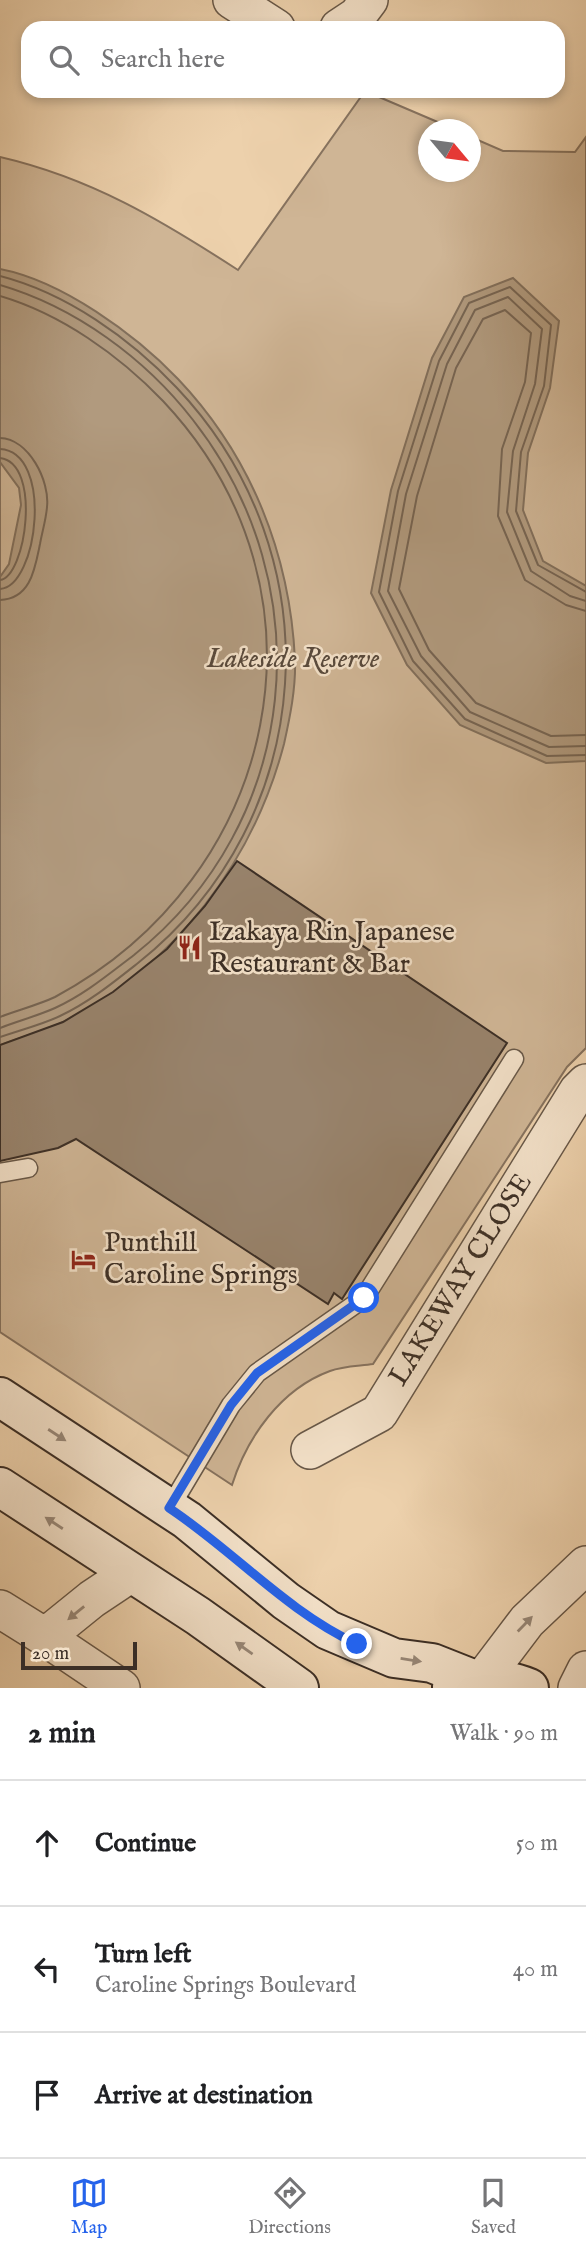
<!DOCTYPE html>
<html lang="en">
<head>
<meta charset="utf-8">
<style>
	body { margin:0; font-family:"IM FELL English",serif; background:#f6f6f6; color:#202124 }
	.compass { position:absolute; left:418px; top:119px; width:63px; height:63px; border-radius:50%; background:#fff; box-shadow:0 4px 10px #0003; rotate:119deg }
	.scale { position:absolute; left:21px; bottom:18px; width:116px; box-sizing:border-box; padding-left:7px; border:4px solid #3c2f26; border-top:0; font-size:19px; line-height:24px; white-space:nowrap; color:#3c2f26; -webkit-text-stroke:5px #f3e1c9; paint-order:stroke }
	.stop { position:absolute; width:21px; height:21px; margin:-16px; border:5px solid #2563eb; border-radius:50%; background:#fff }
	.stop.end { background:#2563eb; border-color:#fff; box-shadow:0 2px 7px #0008 }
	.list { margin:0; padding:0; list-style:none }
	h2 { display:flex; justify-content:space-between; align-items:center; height:91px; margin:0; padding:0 28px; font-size:30px }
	h2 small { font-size:23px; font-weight:400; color:#757577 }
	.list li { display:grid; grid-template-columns:46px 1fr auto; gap:21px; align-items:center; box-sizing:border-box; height:126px; padding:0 28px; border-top:2px solid #e0e0e0 }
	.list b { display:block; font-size:26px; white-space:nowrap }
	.list p { margin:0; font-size:23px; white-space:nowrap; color:#757577 }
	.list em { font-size:23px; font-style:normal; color:#757577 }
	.icon { flex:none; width:38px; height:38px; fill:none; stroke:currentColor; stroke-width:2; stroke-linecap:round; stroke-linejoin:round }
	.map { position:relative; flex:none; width:586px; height:1688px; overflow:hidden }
	.search { position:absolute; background:#fff; box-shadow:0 4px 10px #0003; left:21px; right:21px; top:21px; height:77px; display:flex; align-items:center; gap:18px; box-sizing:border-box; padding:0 24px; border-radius:21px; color:#757577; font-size:26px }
	.sheet { height:469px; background:#fff }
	nav { display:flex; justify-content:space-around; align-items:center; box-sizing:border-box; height:98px; border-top:2px solid #e0e0e0; background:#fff; font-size:19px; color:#757577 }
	nav a { display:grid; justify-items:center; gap:4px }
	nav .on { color:#2563eb }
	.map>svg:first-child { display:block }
	.green { fill:#cfb595; stroke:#86725e; stroke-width:2 }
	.water { fill:#b19a7e; stroke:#826f5b; stroke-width:2 }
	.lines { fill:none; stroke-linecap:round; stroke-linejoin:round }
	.shore { stroke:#766452; stroke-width:2 }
	.building { fill:#98836c; stroke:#3c2f26; stroke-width:2 }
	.lane-casing { stroke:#685848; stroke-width:21 }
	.street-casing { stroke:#685848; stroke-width:40 }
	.secondary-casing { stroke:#3c2f26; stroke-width:42 }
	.lane { stroke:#f3e1c9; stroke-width:18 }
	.street { stroke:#f3e1c9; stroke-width:37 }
	.secondary { stroke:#f3e1c9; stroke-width:38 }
	.oneway { fill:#988878 }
	.route { stroke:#2563eb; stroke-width:9 }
	.labels { text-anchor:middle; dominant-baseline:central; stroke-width:5; stroke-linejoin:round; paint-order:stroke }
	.park-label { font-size:28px; font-style:italic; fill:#594a3c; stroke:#f3e1c9 }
	.poi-label { font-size:28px; fill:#3c2f26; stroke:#f3e1c9; text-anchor:start }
	.street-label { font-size:28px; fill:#3c2f26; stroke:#f3e1c9 }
</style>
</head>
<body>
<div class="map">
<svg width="586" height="1688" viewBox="0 0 586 1688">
	<rect width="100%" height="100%" fill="#edd1ac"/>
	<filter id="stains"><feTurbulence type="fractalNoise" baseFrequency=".00286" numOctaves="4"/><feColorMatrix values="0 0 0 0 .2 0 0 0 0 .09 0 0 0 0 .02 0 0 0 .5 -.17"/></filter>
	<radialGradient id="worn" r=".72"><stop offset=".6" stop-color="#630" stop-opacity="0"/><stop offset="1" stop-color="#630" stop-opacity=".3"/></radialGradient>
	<!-- green -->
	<path class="green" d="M365,91L454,129L428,130V172H470L471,137L503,151L575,152L586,137V1048L567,1067L373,1364C360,1366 343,1366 330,1371C281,1389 247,1437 232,1485L0,1332V157C91,178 161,220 238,270Z"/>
	<!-- water -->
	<g class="water">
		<path d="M0,269C62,281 135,334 178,379C251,456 290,554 295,660C296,688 290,717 284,744C253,862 175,965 65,1021C45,1031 21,1037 0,1045V577L9,564L21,505L19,488L0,462Z"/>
		<polygon points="513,278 559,321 550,388 528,453 523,510 543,561 586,586 586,761 546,763 460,725 407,665 371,593 391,490 432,358 464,297"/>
	</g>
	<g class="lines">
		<!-- shore -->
		<g class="shore">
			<path d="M0,276C66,293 130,338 177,388C335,555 320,818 138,963C114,982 88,1003 60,1016C41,1025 20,1030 0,1037"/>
			<path d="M0,285C75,307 145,358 193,420C323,586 301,822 134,955C109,974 84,995 55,1008C37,1016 18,1021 0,1028"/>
			<path d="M0,296C61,314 119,355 163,401C342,591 279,877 55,997C38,1005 18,1010 0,1017"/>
			<path d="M0,438C29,439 50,481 47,507C46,520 42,532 40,544C35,568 31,599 0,600"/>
			<path d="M0,449C54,452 38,587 0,589"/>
			<path d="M0,458C42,463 26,577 0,580"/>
			<polyline points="586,592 538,565 516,511 521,452 544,386 551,325 510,287 469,303 439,361 398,491 379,592 413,661 465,719 547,756 586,755"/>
			<polyline points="586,601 570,596 531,571 507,512 513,451 535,384 542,329 508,297 475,310 447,364 406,494 388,591 421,656 470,712 549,747 586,746"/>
			<polyline points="586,611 566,605 525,580 498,516 502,449 525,382 531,333 505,310 483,319 456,368 417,496 399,589 429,650 476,703 551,736 586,735"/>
		</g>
	</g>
	<!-- building -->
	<polygon class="building" points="237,861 507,1043 342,1299 334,1293 328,1304 76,1139 58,1148 0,1161 0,1045 63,1022 113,992 167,949 205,906"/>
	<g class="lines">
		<defs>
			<g id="lane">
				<polyline points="0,1173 28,1168"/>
				<polyline points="169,1509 231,1405 257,1373 364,1298 514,1059"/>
			</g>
			<g id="street">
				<polyline points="232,0 276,28"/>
				<polyline points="339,28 357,16 369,0"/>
				<polyline points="310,1450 379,1413 578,1091 586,1083"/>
				<polyline points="0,1609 45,1637 92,1599 131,1573"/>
				<polyline points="45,1637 121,1688"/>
				<polyline points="483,1679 527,1621 586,1565"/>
				<polyline points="577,1688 586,1670"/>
			</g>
			<g id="secondary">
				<polyline points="0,1397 187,1520 286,1601 328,1630 394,1658 432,1663 475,1680"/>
				<polyline points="0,1487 198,1616 299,1688"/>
				<path d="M452,1687C480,1678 502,1677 529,1688"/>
			</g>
		</defs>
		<!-- lane casing -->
		<use href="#lane" class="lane-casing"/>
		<!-- street casing -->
		<use href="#street" class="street-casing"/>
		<!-- secondary casing -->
		<use href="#secondary" class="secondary-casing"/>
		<!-- lane -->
		<use href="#lane" class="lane"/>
		<!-- street -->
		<use href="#street" class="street"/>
		<!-- secondary -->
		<use href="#secondary" class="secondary"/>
	</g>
	<!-- one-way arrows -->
	<defs><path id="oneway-solid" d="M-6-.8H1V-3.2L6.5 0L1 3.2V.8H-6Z" transform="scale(1.75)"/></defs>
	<g class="oneway">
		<use href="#oneway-solid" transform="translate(57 1435) rotate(33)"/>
		<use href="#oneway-solid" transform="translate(54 1523) rotate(-147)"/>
		<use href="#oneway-solid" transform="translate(76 1613) rotate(141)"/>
		<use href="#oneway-solid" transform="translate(525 1624) rotate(-46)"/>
		<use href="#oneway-solid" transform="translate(244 1648) rotate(-145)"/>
		<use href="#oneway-solid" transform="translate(411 1660) rotate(9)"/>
	</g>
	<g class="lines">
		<!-- route -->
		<path class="route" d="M357,1644C286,1611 234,1551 169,1508L231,1405L257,1373L364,1298"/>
	</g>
	<!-- icons -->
	<defs>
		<symbol id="restaurant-bare" viewBox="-9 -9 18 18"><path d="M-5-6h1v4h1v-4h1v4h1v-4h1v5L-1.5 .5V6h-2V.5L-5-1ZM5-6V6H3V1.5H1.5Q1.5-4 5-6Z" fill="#8f2418" stroke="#f3e1c9" stroke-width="2.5" paint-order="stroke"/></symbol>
		<symbol id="hotel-bare" viewBox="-9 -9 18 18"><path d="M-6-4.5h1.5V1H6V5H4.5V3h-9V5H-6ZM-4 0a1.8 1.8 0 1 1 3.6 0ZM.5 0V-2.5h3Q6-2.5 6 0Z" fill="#8f2418" stroke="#f3e1c9" stroke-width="2.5" paint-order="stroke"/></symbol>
	</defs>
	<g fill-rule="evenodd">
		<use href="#restaurant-bare" x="172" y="930" width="35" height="35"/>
		<use href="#hotel-bare" x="66" y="1242" width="35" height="35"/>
	</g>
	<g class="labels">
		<!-- park labels -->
		<g class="park-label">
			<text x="293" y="659">Lakeside Reserve</text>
		</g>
		<!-- poi labels -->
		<g class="poi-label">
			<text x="209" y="932">Izakaya Rin Japanese<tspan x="209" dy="32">Restaurant &amp; Bar</tspan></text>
			<text x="104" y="1243">Punthill<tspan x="104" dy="32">Caroline Springs</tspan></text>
		</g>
		<!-- street labels -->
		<g class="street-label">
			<text transform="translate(461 1280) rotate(-58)">LAKEWAY CLOSE</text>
		</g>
	</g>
	<rect width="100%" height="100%" filter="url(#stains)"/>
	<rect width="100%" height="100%" fill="url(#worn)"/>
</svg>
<svg class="compass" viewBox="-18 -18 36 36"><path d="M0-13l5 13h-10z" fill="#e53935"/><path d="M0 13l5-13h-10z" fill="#757577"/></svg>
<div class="scale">20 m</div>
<div class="stop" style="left:364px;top:1298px"></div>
<div class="stop end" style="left:357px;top:1644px"></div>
<div class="search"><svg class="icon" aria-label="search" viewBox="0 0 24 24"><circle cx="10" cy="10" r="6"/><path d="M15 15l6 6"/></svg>Search here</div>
</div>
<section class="sheet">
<h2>2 min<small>Walk · 90 m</small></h2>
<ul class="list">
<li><svg class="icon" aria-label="ahead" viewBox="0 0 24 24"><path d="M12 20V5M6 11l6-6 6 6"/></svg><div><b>Continue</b></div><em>50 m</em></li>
<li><svg class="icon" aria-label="left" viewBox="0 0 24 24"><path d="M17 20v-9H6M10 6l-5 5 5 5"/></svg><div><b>Turn left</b><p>Caroline Springs Boulevard</p></div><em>40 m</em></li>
<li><svg class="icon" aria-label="arrive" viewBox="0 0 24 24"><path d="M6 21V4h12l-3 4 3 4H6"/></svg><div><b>Arrive at destination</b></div></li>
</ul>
</section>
<nav>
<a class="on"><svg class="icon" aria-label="map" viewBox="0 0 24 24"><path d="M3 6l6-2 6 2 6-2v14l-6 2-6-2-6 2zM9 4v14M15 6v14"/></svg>Map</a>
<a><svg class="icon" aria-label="directions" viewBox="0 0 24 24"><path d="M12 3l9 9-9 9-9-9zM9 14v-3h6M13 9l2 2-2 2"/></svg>Directions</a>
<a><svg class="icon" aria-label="saved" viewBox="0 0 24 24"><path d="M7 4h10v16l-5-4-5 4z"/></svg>Saved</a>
</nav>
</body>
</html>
